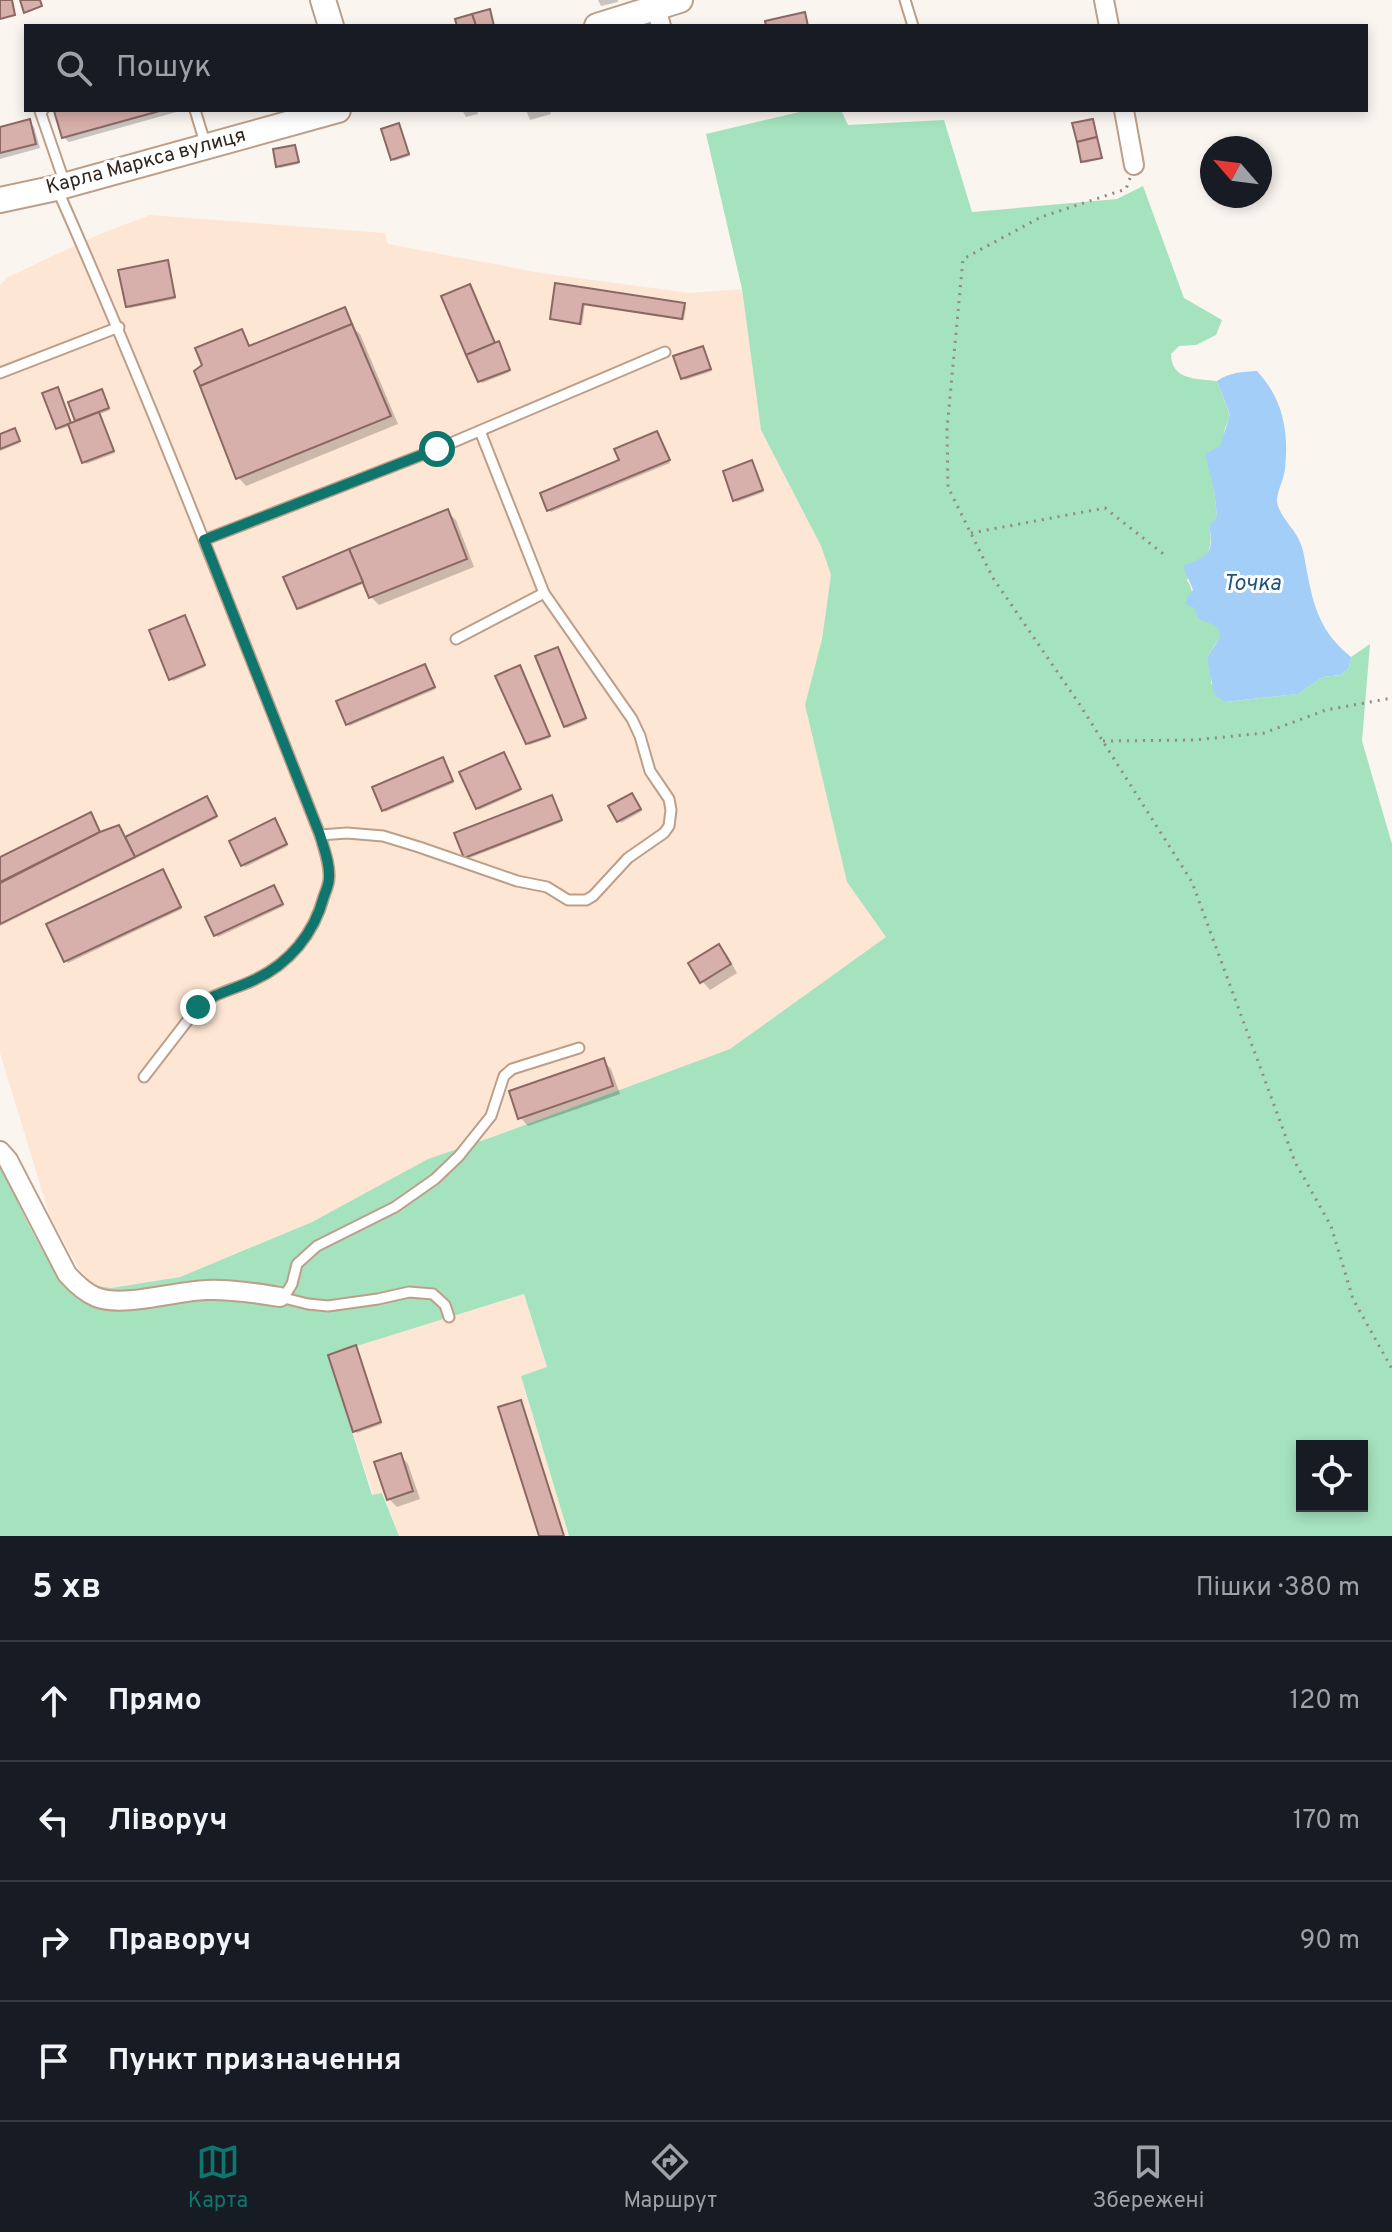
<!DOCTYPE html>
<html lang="uk">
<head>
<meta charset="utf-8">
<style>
	body { margin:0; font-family:Overpass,sans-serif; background:#242831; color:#f1f3f6 }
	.controls { position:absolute; right:24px; bottom:24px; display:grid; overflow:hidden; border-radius:0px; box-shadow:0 4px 12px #0003 }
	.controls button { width:72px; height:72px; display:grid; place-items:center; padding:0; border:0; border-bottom:2px solid #363941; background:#171b24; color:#f1f3f6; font:40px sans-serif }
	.compass { position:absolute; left:1200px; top:136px; width:72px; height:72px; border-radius:50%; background:#171b24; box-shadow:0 4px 12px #0003; rotate:298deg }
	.stop { position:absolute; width:24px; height:24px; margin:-18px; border:6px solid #0f766e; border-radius:50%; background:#fff }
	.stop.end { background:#0f766e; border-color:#fff; box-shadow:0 2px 8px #0008 }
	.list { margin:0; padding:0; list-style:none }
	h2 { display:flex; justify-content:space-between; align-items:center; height:104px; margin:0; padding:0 32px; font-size:34px }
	h2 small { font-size:26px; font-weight:400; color:#9ea1a6 }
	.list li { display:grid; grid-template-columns:52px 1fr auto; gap:24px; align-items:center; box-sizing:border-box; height:120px; padding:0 32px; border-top:2px solid #363941 }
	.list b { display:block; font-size:30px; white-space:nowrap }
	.list em { font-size:26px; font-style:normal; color:#9ea1a6 }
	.icon { flex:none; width:44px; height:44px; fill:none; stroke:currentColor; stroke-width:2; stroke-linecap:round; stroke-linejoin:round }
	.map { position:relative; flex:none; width:1392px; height:1536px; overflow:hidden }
	.search { position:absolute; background:#171b24; box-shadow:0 4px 12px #0003; left:24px; right:24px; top:24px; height:88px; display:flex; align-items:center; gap:20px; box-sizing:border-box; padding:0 28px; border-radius:0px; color:#9ea1a6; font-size:30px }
	.sheet { height:584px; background:#171b24 }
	nav { display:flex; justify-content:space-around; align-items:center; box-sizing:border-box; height:112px; border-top:2px solid #363941; background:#171b24; font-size:22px; color:#9ea1a6 }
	nav a { display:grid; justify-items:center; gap:4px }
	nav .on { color:#0f766e }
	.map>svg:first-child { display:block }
	.built { fill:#fee6d5 }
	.green { fill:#a5e2be; fill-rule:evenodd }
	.water { fill:#a3cef7 }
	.shadow { fill:#0003 }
	.building { fill:#d7afab; stroke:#8c6864; stroke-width:2 }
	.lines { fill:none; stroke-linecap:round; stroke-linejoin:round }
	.lane-casing { stroke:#bd9f89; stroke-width:13 }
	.street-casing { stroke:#bd9f89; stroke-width:22 }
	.secondary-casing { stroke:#bd9f89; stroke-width:28 }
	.path { stroke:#928982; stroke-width:3; stroke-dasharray:2 6; stroke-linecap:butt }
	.lane { stroke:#fff; stroke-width:9 }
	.street { stroke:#fff; stroke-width:18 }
	.secondary { stroke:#fff; stroke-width:24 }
	.route { stroke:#0f766e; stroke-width:10 }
	.labels { text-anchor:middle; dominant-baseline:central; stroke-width:6; stroke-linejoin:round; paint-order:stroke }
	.street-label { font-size:20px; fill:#31261d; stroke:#fff }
	.water-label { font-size:22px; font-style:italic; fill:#1f547f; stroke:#fff }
</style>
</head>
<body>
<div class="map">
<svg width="1392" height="1536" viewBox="0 0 1392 1536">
	<rect width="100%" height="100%" fill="#fbf5f0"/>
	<!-- built -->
	<g class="built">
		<polygon points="150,215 385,233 388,244 541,273 690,293 742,289 761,430 821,546 831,575 822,639 805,705 847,882 887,937 730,1049 495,1136 428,1159 312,1222 180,1277 111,1288 92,1285 79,1269 50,1217 0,1053 0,285 8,277 100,234"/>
		<polygon points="524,1294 547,1368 521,1376 569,1536 399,1536 383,1493 373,1495 328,1355"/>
	</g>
	<!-- green -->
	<path class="green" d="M808,110H841L848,125L944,120L972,212L1117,199L1143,186L1184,298L1222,320L1216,335L1196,345L1179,346L1171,354C1171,380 1197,379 1217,381L1230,416L1225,428L1214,489L1217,516L1209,525C1215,554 1203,558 1187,580C1195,593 1193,605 1198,619C1208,622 1220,623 1222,634L1207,657L1212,673L1211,683L1225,702L1298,694L1323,677L1340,675L1349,668L1351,657L1370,644L1362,741L1392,844V1536H569L521,1376L547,1367L524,1294L328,1355L372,1495L382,1493L399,1536H0V1166C19,1202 47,1272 78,1296L92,1285L111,1288L180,1277L312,1222L428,1159L495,1136L730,1049L886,937L847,882L805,705L822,639L831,575L821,546L761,430L742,289L706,134ZM1302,1446H1362V1506H1302Z"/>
	<!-- water -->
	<path class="water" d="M1257,371C1283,399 1289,431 1285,469C1284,479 1278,489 1277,499C1277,515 1294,527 1300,542C1304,551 1305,562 1307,572C1314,609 1321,632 1351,657L1349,668L1340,675L1323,677L1298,694L1225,702L1214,694L1207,657C1223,634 1229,628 1198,619L1194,607H1190L1186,604L1188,596L1193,590L1183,566C1208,556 1215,553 1209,525L1217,516L1214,489L1205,454L1220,446L1230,415L1217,381C1230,372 1242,372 1257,371Z"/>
	<!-- shadow -->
	<g class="shadow">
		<polygon points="598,0 618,0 618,2 601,6"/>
		<polygon points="65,110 179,110 180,111 69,142 63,137"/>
		<polygon points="462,110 477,110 478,114 466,117"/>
		<polygon points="526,110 550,110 551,114 530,120"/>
		<polygon points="1093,121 1102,159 1085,163 1083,161"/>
		<polygon points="29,122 34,127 40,148 0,159 0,129"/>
		<polygon points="399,125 410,156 394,161 392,159"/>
		<polygon points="294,147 299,164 280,168 278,166"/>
		<polygon points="167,263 176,299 130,308 128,306"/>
		<polygon points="557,285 684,305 686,307 684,320 585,304 582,325 554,320 552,318"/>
		<polygon points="444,297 495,345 500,345 510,372 482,383 480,381"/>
		<polygon points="353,328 360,334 398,424 246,486 238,477 250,348"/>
		<polygon points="704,350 712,371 685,380 683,378"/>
		<polygon points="103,393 110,410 100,414 115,453 86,464 70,426 60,429 58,427 45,395 72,425 78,422 71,403"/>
		<polygon points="16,432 20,443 0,451 0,436"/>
		<polygon points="657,433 670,463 551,512 549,510 621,461"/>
		<polygon points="752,463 764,492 737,502 735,500"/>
		<polygon points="447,512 456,520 474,567 379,605 371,597 365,583 300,610 299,608"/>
		<polygon points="186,620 205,667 173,681 171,679"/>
		<polygon points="560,651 587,720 567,728 565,726"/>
		<polygon points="427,668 436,689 349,726 348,724"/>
		<polygon points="521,670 550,738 529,745 527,743"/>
		<polygon points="505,756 521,791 479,810 477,808"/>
		<polygon points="443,759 454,783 385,812 383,810"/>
		<polygon points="634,797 642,811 621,823 611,807"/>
		<polygon points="554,799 562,822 467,859 465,857"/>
		<polygon points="208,801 217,818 0,926 0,859 92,816 101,834 126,839"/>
		<polygon points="276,823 288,846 245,867 231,841"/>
		<polygon points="163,871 182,909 68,963 66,961"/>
		<polygon points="276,889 284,906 218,937 216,935"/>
		<polygon points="718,946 727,955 737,973 710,990 702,981"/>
		<polygon points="603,1060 611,1069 620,1094 528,1126 520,1117"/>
		<polygon points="356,1348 382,1424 357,1433 355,1431"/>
		<polygon points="400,1455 408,1464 420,1499 397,1507 389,1499"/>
	</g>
	<!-- building -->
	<g class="building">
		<polygon points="0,0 12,0 15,15 0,19"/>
		<polygon points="20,0 40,0 42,6 24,13"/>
		<polygon points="490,9 494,26 476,26 472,14"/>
		<polygon points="805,12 808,26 766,26 765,21"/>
		<polygon points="472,14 476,26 457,26 455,19"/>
		<polygon points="57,110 163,110 62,138 54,111"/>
		<polygon points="30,119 36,144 0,153 0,127"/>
		<polygon points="1093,119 1097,137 1077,142 1072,123"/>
		<polygon points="399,123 409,154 391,160 381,129"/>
		<polygon points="1097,137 1102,158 1081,162 1077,142"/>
		<polygon points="295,145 299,162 276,167 273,149"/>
		<polygon points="168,260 175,297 126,307 118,270"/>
		<polygon points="555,283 685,303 682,319 583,304 580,324 550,319"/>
		<polygon points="470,284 495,343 466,355 441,296"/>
		<polygon points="345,307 352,324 200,386 194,371 202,365 195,348 242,329 249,346"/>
		<polygon points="352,324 391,416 236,479 200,386"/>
		<polygon points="499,341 510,370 478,382 466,355"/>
		<polygon points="703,346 711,369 681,379 673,356"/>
		<polygon points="58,387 71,423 56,429 42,393"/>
		<polygon points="102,389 109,408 75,421 68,402"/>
		<polygon points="99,412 114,451 82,463 68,424"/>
		<polygon points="15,428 20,441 0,449 0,434"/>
		<polygon points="657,431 670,460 547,511 540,493 619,460 614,449"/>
		<polygon points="752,460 763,490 733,501 723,471"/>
		<polygon points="448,509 467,559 369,598 349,549"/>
		<polygon points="349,549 363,582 297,609 283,577"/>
		<polygon points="185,615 205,665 169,680 149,630"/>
		<polygon points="558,647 586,718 564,727 535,656"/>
		<polygon points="425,664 435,687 346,725 336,701"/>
		<polygon points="520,665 550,736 526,744 495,676"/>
		<polygon points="504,752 521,789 476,809 459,772"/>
		<polygon points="443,757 453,781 382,811 372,787"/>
		<polygon points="632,793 641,809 617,822 608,806"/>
		<polygon points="552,795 562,820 464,858 454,833"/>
		<polygon points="207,796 217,816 135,857 125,837"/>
		<polygon points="91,812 100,832 0,882 0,857"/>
		<polygon points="275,818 287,844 241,866 229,841"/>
		<polygon points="119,825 135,857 0,924 0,883 100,832"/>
		<polygon points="163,869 181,907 64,962 46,924"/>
		<polygon points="274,885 283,904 214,936 205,917"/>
		<polygon points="719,944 731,964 700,983 688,963"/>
		<polygon points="604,1058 613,1086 518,1119 509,1091"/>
		<polygon points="356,1345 381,1422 353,1432 328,1355"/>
		<polygon points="521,1400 564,1536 539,1536 498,1407"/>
		<polygon points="401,1453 413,1491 387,1500 374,1462"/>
	</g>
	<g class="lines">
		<defs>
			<g id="lane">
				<polyline points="905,0 913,26"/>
				<polyline points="43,110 40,111 65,184"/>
				<polyline points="195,110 206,146"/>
				<path d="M58,191C152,403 235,619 320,835C324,849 330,864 329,878C329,884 326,891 324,896C314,934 289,964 254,980C234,990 214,992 198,1007L144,1077"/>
				<polyline points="0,373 119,327"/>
				<polyline points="204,540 437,449 665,352"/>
				<polyline points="456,639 544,593"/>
				<polyline points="320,835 347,833 383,836 419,847 517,881 547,887 568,900 586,900 593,896 628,858 664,833 669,826 671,810 669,799 650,771 640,736 632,719 544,593 480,431"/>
				<polyline points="280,1297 287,1292 292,1284 297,1264 317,1246 395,1207 435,1179 459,1156 491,1116 504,1076 512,1069 579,1048"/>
				<polyline points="280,1297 308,1304 328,1306 378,1299 409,1292 433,1294 445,1305 449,1317"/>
			</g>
			<g id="street">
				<polyline points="654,0 661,26"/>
				<polyline points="1104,0 1109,26"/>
				<polyline points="1124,110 1134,165"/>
				<path d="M0,1151L8,1160L67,1274C75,1283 84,1292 96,1297C123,1308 175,1291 206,1290C231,1289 256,1293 280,1297"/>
			</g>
			<g id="secondary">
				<polyline points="323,0 331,26"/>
				<polyline points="597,26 680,0"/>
				<polyline points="0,200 56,188 338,110"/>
			</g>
		</defs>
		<!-- lane casing -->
		<use href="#lane" class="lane-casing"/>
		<!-- street casing -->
		<use href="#street" class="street-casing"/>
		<!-- secondary casing -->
		<use href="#secondary" class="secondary-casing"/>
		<!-- path -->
		<g class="path">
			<polyline points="1130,178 1126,189 1041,217 963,259 947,429 948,487 993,578 1078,702 1192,882 1295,1162 1331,1226 1353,1299 1392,1369"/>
			<polyline points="971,533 1105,508 1166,556"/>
			<polyline points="1103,741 1195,740 1264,733 1326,710 1392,698"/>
		</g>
		<!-- lane -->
		<use href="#lane" class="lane"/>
		<!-- street -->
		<use href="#street" class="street"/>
		<!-- secondary -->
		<use href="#secondary" class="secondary"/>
	</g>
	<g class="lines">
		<!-- route -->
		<path class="route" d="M198,1007C215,992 234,990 254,980C289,964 314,934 324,896C326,891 329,884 329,878C330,863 324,849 320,835L204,540L437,449"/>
	</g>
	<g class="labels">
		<!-- street labels -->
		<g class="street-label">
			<text transform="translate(146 162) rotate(-15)">Карла Маркса вулиця</text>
		</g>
		<!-- water labels -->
		<g class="water-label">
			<text x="1252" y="584">Точка</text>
		</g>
	</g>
</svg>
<div class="controls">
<button><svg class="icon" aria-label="locate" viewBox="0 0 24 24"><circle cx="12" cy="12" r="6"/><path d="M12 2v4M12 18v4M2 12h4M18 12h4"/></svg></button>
</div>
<svg class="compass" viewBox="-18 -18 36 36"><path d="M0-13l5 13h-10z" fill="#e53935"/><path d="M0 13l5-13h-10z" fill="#9ea1a6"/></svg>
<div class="stop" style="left:437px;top:449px"></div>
<div class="stop end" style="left:198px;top:1007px"></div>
<div class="search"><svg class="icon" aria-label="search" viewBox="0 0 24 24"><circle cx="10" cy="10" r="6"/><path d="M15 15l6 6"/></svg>Пошук</div>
</div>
<section class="sheet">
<h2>5 хв<small>Пішки · 380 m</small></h2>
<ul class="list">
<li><svg class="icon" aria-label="ahead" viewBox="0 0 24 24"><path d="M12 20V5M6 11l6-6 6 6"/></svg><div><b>Прямо</b></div><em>120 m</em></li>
<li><svg class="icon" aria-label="left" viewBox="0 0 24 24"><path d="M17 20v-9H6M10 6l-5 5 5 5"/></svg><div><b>Ліворуч</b></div><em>170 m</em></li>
<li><svg class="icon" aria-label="right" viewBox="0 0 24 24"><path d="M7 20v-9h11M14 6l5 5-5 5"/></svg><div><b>Праворуч</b></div><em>90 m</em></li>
<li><svg class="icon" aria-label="arrive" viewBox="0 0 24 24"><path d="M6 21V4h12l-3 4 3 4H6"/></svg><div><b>Пункт призначення</b></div></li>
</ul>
</section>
<nav>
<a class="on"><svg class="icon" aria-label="map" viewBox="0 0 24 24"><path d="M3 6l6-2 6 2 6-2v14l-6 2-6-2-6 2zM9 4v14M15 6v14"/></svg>Карта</a>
<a><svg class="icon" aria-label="directions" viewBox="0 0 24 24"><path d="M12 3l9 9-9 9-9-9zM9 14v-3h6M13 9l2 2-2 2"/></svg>Маршрут</a>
<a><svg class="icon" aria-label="saved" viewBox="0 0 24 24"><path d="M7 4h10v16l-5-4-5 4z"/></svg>Збережені</a>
</nav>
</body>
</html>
